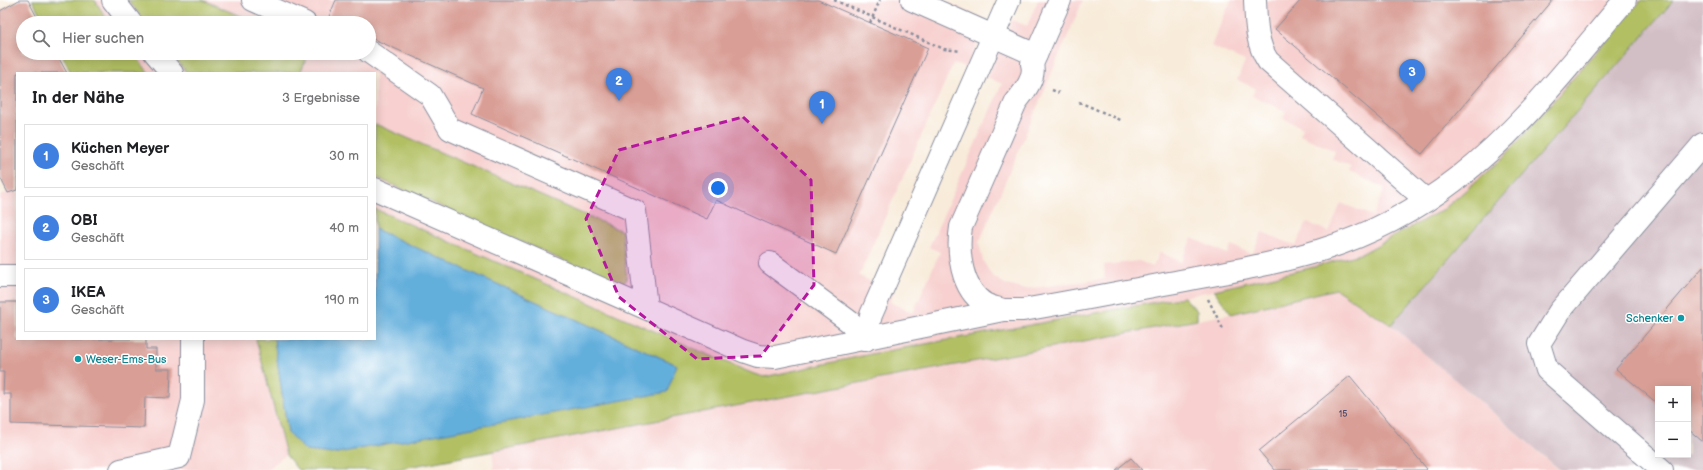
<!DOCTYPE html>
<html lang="de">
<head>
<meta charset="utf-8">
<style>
	body { margin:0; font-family:"Balsamiq Sans",sans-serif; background:#f2f2f2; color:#202124 }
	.controls { position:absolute; right:12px; bottom:12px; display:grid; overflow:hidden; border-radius:0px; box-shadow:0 2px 10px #0003 }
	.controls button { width:36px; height:36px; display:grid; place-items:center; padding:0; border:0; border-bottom:1px solid #e0e0e0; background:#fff; color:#202124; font:20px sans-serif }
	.you { position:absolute; left:718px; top:188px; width:14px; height:14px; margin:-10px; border:3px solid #fff; border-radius:50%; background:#1a73e8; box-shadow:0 0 0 6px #1a73e833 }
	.badge { display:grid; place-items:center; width:26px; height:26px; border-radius:50%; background:#b5179e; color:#fff; font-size:13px; font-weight:700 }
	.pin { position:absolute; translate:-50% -33px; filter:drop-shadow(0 1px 2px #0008) }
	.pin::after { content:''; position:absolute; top:21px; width:14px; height:12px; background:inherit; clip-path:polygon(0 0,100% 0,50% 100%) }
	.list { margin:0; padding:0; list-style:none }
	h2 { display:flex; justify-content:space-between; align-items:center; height:52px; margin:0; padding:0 16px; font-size:17px }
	h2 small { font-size:13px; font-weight:400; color:#757577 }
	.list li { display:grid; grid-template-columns:26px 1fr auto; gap:12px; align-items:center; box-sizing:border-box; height:64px; margin:0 8px 8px; padding:0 8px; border:1px solid #e0e0e0; border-radius:0px }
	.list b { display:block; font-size:15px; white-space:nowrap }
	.list p { margin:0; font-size:13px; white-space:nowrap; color:#757577 }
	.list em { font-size:13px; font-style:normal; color:#757577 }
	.icon { flex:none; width:22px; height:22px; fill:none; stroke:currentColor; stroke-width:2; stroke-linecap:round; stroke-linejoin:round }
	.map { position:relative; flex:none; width:1703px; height:470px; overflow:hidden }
	.search { position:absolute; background:#fff; box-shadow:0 2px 10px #0003; left:16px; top:16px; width:360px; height:44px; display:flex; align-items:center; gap:10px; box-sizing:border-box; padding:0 14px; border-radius:22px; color:#757577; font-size:15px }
	.panel { position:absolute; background:#fff; box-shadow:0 2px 10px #0003; left:16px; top:72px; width:360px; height:268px; border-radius:0px }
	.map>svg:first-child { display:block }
	.built { fill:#f7d0cf }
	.industrial { fill:#d2bec5; fill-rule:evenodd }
	.green { fill:#b2c063; stroke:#667860 }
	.water { fill:#64afdc; stroke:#406f9d }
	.building { fill:#d99f96 }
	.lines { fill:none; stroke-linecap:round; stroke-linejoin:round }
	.minor-casing { stroke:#8a8d9c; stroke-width:24 }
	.path { stroke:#8a8d9c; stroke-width:2.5; stroke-dasharray:3 3; stroke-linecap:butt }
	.minor { stroke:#fff; stroke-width:22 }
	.marked { fill:#b5179e; fill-opacity:0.2; stroke:#b5179e; stroke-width:3; stroke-dasharray:8 5; stroke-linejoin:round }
	.culture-dot { fill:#0f9aa8; stroke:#fff; stroke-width:1.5 }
	.labels { text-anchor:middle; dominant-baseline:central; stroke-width:3; stroke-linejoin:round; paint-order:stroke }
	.number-label { font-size:9px; fill:#4a4b6c }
	.culture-label { font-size:11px; fill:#0d838f; stroke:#fff; text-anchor:end }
</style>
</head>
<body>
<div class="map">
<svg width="1703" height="470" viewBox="0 0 1703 470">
	<rect width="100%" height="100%" fill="#fff"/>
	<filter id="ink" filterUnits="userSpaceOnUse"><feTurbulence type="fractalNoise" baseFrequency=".025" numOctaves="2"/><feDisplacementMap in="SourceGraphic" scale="8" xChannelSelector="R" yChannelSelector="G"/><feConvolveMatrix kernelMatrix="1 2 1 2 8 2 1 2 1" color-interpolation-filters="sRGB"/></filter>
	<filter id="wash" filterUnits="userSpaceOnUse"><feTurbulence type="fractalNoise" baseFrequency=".012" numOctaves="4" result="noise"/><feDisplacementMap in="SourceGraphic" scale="16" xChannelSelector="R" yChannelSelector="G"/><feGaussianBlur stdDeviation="0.9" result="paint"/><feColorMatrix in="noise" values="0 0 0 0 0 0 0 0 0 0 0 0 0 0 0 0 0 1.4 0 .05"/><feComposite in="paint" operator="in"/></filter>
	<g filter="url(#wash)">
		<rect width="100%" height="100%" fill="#f8ebd9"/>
		<!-- built -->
		<g class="built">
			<polygon points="95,0 128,0 146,23 109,23"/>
			<polygon points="203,0 943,0 986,21 967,68 953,64 859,276 894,292 890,302 913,313 940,252 929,247 1002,84 987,77 1012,20 1027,26 1038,0 1083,0 979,243 983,261 992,276 1007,285 1023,289 1105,279 1104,265 1139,261 1153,267 1160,252 1181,262 1192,238 1227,254 1231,245 1252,254 1262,232 1296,246 1307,222 1329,232 1341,203 1373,216 1385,188 1349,172 1351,167 1332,159 1335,151 1300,135 1303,128 1283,118 1286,111 1252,96 1255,88 1237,80 1245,61 1211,46 1231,0 1641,0 1506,155 1444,209 1363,253 1314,267 1184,297 876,353 764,377 749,372 702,352 375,209 375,177 618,285 622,231 375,124 375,73 300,73 309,53 369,53 369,23 256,23"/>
			<polygon points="133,53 171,53 187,73 149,73"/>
			<polygon points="17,190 17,339 256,339 286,455 266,470 0,470 0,195"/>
			<polygon points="1336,289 1391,325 1559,470 494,470 492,450 1231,314"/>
		</g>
		<!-- industrial -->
		<path class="industrial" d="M1674,0H1703V470H1560L1391,325ZM1658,389H1688V455H1658Z"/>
		<!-- green -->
		<g class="green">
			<polygon points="32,0 95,0 109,23 45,23"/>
			<polygon points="128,0 203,0 256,23 146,23"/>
			<polygon points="1641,0 1674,0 1391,325 1336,289 1231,314 1214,290 1314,267 1363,253 1444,209 1506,155"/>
			<polygon points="61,53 133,53 149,73 71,73"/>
			<polygon points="171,53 309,53 300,73 187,73"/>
			<polygon points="375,124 622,231 627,280 618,285 375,177"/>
			<polygon points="375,209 702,352 749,372 764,377 876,353 1184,297 1197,311 1197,320 392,470 298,470 286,455 256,339 274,339 288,433 677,365 375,229"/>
		</g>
		<!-- water -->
		<polygon class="water" points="375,229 677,365 667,392 332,454 306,451 288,433 274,339 375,339"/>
		<g id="blocks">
			<!-- building -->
			<g class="building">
				<polygon points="19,0 28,0 40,23 23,23 23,53 56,53 67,73 17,73 17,190 8,193 0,177 0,11"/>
				<polygon points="336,0 818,0 928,48 836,254 716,200 707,219 472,114 483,88 369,37 369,23 338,23 328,19"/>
				<polygon points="1301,0 1553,0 1422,154 1275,29"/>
				<polygon points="1703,267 1703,442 1688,429 1688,389 1658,389 1658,404 1616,369"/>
				<polygon points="0,302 17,302 17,339 146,339 146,349 156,349 156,369 171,369 170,398 145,397 144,428 11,424 11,394 3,394 4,372 0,372"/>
				<polygon points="1350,376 1427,469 1426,470 1275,470 1259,451"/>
				<polygon points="1131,458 1142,470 1116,470"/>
			</g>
		</g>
	</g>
	<g filter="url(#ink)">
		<use href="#blocks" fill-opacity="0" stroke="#8a8d9c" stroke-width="1"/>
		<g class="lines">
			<defs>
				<g id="minor">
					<polyline points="113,0 131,23"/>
					<polyline points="253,0 305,23"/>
					<polyline points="912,0 1036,55"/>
					<path d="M1255,0C1256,21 1256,43 1268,61L1426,200"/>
					<polyline points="369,52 430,95 450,129 635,211 646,307"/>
					<polyline points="155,53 172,73"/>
					<path d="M375,189L743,351L758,356L775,357L1003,310H1023C1075,301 1127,291 1180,281C1227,272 1275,264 1321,250C1370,235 1418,209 1458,178C1522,128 1573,61 1625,0"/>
					<polyline points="770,263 850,322 865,340"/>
					<polyline points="0,276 17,276"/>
					<path d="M1003,310C997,308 991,307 985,304C961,289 957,252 961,227L1016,102C1024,92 1036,78 1032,64L1060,0"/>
					<polyline points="865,340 871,315 1009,0"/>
					<polyline points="121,470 179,457 193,400 193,339"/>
					<polyline points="1662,470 1547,370 1539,344 1559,312 1703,144"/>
				</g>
			</defs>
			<!-- minor casing -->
			<use href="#minor" class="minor-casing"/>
			<!-- path -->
			<g class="path">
				<polyline points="834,0 944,49 961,51"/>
				<polyline points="870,23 880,0"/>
				<polyline points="1052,90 1059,93"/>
				<polyline points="1079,102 1123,121"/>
				<polyline points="1208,299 1224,331"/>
			</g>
			<!-- minor -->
			<use href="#minor" class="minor"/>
		</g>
	</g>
	<!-- marked area -->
	<path class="marked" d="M743,117L811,180L814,285L761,356L697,359L619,297L586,219L619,150Z"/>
	<!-- markers -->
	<g class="culture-dot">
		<circle cx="1681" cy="318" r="4"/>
		<circle cx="78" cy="359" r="4"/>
	</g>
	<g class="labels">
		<!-- number labels -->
		<g class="number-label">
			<text x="1343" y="414">15</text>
		</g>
		<!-- culture labels -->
		<g class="culture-label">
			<text x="1673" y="318">Schenker</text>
			<text x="86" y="359" text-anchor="start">Weser-Ems-Bus</text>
		</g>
	</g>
</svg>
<div class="controls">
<button>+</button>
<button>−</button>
</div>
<div class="you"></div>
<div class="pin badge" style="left:822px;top:124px;background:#3f7fe0">1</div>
<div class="pin badge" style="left:619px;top:101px;background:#3f7fe0">2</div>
<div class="pin badge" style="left:1412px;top:92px;background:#3f7fe0">3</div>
<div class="search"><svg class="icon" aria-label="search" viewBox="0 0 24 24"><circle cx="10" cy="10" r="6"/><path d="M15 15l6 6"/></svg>Hier suchen</div>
<section class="panel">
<h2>In der Nähe<small>3 Ergebnisse</small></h2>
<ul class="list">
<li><span class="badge" style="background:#3f7fe0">1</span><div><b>Küchen Meyer</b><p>Geschäft</p></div><em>30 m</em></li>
<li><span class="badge" style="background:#3f7fe0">2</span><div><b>OBI</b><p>Geschäft</p></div><em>40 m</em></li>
<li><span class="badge" style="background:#3f7fe0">3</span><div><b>IKEA</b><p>Geschäft</p></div><em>190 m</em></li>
</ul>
</section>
</div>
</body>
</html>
